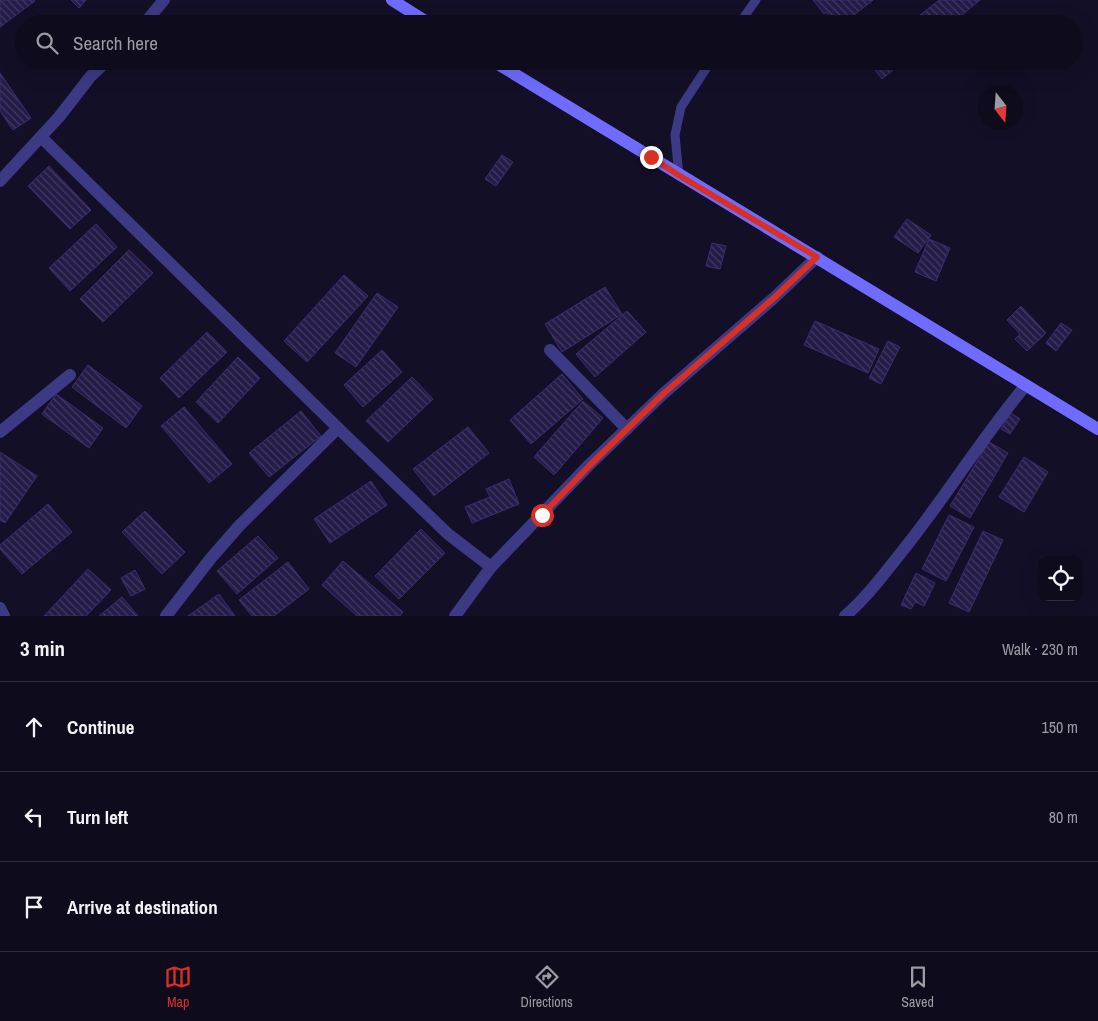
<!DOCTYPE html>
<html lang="en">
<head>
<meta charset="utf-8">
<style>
	body { margin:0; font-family:"Archivo Narrow",sans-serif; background:#171425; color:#f1f3f6 }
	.controls { position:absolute; right:15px; bottom:15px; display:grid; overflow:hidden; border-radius:10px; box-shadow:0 5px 20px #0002 }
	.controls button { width:45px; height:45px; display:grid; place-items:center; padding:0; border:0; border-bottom:1px solid #2e2b3b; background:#0e0b1c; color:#f1f3f6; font:25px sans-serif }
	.compass { position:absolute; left:978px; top:85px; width:45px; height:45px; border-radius:50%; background:#0e0b1c; box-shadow:0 5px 20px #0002; rotate:163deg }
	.stop { position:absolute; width:15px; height:15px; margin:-11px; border:4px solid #d93025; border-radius:50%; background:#fff }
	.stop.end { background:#d93025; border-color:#fff; box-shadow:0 1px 5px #0008 }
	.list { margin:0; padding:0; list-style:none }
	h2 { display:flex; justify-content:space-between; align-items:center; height:65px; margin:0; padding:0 20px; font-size:21px }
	h2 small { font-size:16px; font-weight:400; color:#9b9ba3 }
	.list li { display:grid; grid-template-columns:32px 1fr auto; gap:15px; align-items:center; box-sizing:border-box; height:90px; padding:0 20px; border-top:1px solid #2e2b3b }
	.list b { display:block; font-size:19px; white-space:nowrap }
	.list em { font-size:16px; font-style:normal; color:#9b9ba3 }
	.icon { flex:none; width:28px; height:28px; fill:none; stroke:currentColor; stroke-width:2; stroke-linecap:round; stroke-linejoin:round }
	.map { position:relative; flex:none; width:1098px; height:616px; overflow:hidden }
	.search { position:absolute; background:#0e0b1c; box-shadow:0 5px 20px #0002; left:15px; right:15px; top:15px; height:55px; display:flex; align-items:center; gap:12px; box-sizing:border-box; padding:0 18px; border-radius:28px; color:#9b9ba3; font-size:19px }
	.sheet { height:335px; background:#0e0b1c }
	nav { display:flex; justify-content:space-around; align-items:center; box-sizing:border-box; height:70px; border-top:1px solid #2e2b3b; background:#0e0b1c; font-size:14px; color:#9b9ba3 }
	nav a { display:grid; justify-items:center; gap:2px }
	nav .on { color:#d93025 }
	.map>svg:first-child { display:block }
	.building { fill:url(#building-back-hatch); stroke:#3b2d73 }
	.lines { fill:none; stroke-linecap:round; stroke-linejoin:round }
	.service { stroke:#3d3a85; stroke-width:9 }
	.minor { stroke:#3d3a85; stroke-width:12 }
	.secondary { stroke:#6f6bff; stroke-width:12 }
	.route { stroke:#d93025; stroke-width:6 }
</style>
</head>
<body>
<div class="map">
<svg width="1098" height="616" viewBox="0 0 1098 616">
	<defs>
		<pattern id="building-back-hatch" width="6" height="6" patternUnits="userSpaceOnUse" patternTransform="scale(1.25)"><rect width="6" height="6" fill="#241b47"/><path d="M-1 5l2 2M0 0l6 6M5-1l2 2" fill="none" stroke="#433b63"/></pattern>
	</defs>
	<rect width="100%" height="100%" fill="#130f26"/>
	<!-- building -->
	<g class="building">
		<polygon points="0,0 34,0 35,1 0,27"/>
		<polygon points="71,0 86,0 79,8"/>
		<polygon points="813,0 873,0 843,24 836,24 826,12 824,14"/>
		<polygon points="939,0 980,0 951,24 909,24"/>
		<polygon points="358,16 365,24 350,24"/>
		<polygon points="868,61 904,61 882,79"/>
		<polygon points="0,73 31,118 13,130 0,111"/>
		<polygon points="502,155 513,162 496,186 485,179"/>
		<polygon points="49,166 91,210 70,229 28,186"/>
		<polygon points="907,219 931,235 918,253 894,237"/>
		<polygon points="96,224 117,247 70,291 49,268"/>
		<polygon points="929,239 950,248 936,281 915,272"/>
		<polygon points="712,243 726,246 720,269 706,266"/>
		<polygon points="129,250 153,273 103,322 80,299"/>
		<polygon points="344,275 368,296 307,362 284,341"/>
		<polygon points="605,287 622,314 562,352 545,324"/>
		<polygon points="377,293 398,307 356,367 335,353"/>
		<polygon points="1021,306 1046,333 1027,351 1015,339 1020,334 1007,320"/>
		<polygon points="627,311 646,332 595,377 576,354"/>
		<polygon points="815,321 879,349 868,373 804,345"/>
		<polygon points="1061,323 1072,330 1056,351 1046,343"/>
		<polygon points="207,332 227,352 179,398 160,378"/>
		<polygon points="888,341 900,347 881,384 869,378"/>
		<polygon points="382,350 402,372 363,407 344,385"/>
		<polygon points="238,357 260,378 218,423 196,402"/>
		<polygon points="88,365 142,406 126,428 72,387"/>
		<polygon points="562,374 583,399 531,444 510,420"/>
		<polygon points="412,377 433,399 388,442 366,421"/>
		<polygon points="56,394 103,428 89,448 42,414"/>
		<polygon points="583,401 603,418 554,475 534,457"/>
		<polygon points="184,407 232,464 209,483 161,426"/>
		<polygon points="301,411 321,436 269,477 249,453"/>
		<polygon points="1011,413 1020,419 1010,434 1001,429"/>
		<polygon points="468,427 489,453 434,496 413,469"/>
		<polygon points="989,442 1008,453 970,518 950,506"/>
		<polygon points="0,452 37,476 5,523 0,520"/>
		<polygon points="1024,457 1048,472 1024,512 999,497"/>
		<polygon points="509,479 519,504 472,523 465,507 490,497 486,489"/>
		<polygon points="371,481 387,505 330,543 314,519"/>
		<polygon points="48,504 72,532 22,574 0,549 0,545"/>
		<polygon points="145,511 185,552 162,574 122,532"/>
		<polygon points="949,515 974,527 946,581 922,569"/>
		<polygon points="421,529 445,553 399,599 375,576"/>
		<polygon points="983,531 1003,540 969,612 949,603"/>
		<polygon points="258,536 278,558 237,594 217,571"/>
		<polygon points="343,561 403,612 400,616 357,616 322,585"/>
		<polygon points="288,562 309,589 274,616 252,616 239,600"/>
		<polygon points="88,569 111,590 86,616 44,616"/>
		<polygon points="135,570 145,589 131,596 121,578"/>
		<polygon points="916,573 935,583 924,606 915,602 911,609 901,605"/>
		<polygon points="219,594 235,616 188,616"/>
		<polygon points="122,597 138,616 99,616"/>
	</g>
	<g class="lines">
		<!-- service -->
		<g class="service">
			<polyline points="739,24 756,0"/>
			<polyline points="679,176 675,135 681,107 711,61"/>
		</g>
		<!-- minor -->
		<g class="minor">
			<polyline points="144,24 164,0"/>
			<polyline points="41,137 338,428"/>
			<polyline points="0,181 59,117 90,77 107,61"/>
			<polyline points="550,350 627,429"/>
			<polyline points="0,432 70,375"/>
			<polyline points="0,608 4,616"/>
			<polyline points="166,616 211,558 239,526 338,428 448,534 491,567"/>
			<polyline points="455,616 491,567 589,465 663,394 775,297 817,257"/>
			<path d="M845,616C864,600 880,579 896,559C942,503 980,440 1026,385"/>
		</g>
		<!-- secondary -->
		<g class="secondary">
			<polyline points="392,0 430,24"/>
			<polyline points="493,61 1098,429"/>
		</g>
	</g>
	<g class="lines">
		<!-- route -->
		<polyline class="route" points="542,515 590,465 663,394 775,297 817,257 680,176 651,157"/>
	</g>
</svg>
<div class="controls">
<button><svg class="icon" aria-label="locate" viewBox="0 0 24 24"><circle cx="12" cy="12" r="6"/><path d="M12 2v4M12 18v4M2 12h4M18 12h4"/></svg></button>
</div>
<svg class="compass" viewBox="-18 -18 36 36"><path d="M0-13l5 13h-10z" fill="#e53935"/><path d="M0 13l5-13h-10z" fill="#9b9ba3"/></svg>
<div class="stop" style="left:542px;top:515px"></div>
<div class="stop end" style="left:651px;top:157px"></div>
<div class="search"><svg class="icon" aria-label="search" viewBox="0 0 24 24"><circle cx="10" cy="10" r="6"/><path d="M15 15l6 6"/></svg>Search here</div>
</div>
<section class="sheet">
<h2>3 min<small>Walk · 230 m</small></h2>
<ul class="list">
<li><svg class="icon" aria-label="ahead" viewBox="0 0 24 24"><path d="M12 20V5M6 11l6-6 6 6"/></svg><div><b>Continue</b></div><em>150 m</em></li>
<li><svg class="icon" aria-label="left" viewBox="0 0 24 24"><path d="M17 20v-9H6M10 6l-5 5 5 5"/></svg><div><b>Turn left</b></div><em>80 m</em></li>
<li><svg class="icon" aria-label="arrive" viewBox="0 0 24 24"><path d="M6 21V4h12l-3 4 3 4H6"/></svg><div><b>Arrive at destination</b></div></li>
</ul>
</section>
<nav>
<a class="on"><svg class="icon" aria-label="map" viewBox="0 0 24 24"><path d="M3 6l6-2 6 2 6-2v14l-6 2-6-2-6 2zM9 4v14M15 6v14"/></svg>Map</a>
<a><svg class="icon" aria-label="directions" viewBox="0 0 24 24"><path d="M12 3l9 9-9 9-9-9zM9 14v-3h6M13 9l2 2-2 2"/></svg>Directions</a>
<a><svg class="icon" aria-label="saved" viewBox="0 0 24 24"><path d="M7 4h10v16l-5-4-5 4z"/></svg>Saved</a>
</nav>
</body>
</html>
